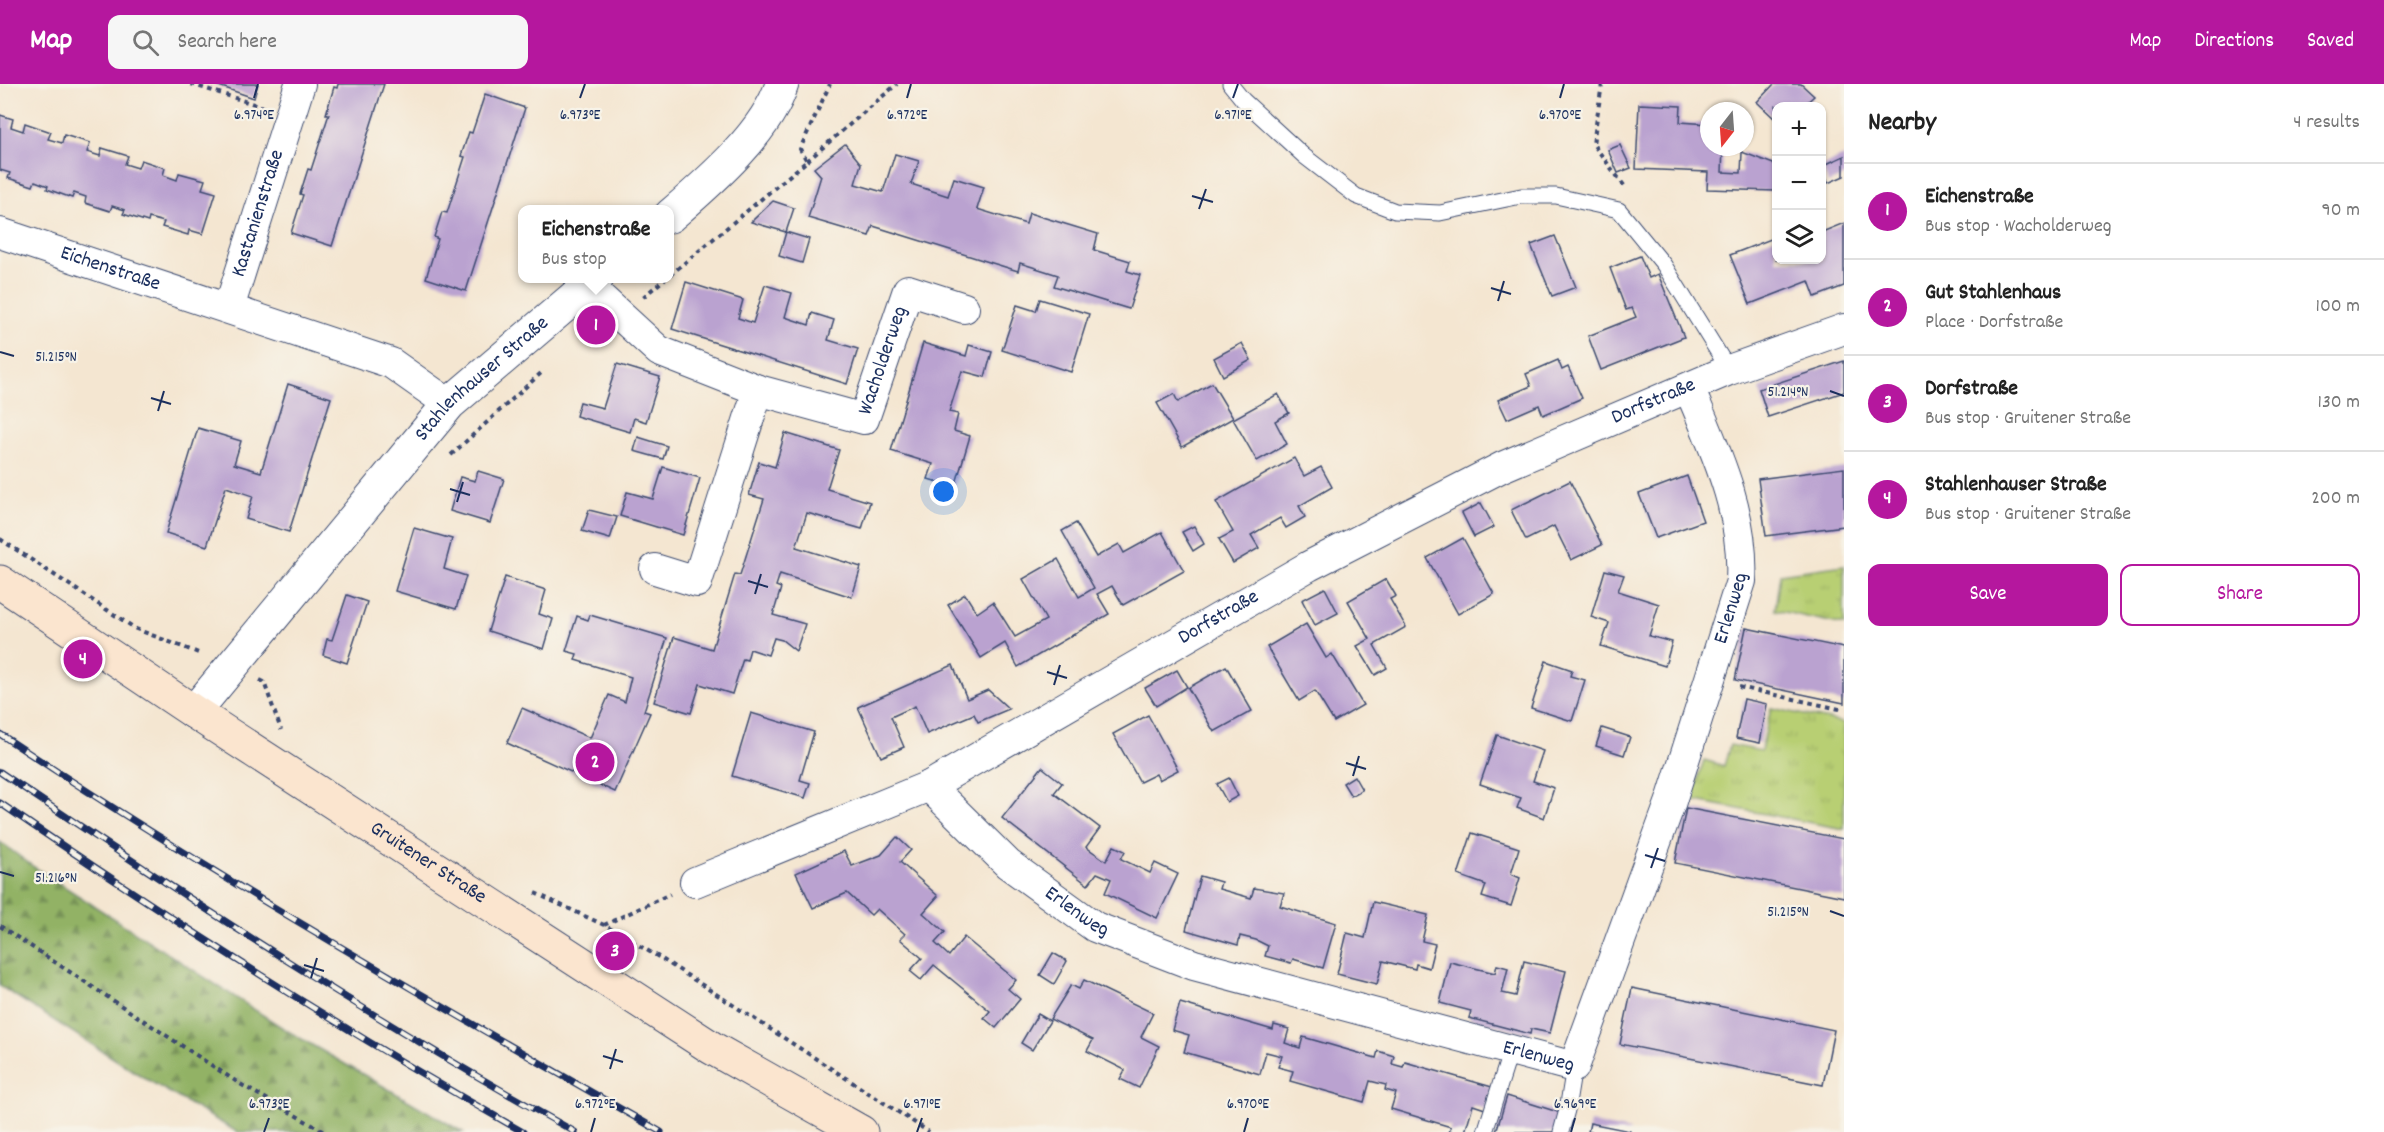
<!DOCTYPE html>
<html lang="en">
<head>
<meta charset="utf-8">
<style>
	body { margin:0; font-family:Dekko,sans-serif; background:#f6f6f6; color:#222 }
	.controls { position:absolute; right:18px; top:18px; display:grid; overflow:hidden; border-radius:12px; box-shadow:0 2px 4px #0004 }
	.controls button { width:54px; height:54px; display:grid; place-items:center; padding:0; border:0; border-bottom:2px solid #e0e0e0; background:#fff; color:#222; font:30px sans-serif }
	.compass { position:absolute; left:1700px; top:18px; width:54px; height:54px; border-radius:50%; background:#fff; box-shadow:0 2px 4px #0004; rotate:197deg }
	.you { position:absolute; left:944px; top:408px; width:21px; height:21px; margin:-15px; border:4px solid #fff; border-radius:50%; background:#1a73e8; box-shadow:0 0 0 9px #1a73e833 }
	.badge { display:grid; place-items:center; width:39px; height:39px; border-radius:50%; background:#b5179e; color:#fff; font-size:20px; font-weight:700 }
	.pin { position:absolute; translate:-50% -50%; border:3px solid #fff; box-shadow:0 2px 6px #0006 }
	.popup { position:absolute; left:518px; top:121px; width:156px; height:78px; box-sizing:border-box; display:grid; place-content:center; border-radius:12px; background:#fff; filter:drop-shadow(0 2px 4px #0005); font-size:20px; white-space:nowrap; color:#767676 }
	.popup b { font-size:22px; color:#222 }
	.popup::after { content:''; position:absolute; left:50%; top:100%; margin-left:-12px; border:12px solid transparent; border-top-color:#fff }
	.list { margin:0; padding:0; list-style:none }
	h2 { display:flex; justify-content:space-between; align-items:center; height:78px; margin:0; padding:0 24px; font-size:26px }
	h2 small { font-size:20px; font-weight:400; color:#767676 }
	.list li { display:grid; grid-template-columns:39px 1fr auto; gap:18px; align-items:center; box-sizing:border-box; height:96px; padding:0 24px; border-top:2px solid #e0e0e0 }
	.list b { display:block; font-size:22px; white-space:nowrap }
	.list p { margin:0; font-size:20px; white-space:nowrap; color:#767676 }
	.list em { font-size:20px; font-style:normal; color:#767676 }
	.actions { display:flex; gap:12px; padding:18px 24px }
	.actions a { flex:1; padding:14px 0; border:2px solid #b5179e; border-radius:12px; text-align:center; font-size:21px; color:#b5179e }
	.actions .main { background:#b5179e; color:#fff }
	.icon { flex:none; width:33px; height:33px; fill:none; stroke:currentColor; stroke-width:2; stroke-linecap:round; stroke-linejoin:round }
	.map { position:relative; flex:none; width:1844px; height:1048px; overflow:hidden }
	header { display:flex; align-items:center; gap:36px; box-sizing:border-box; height:84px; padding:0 30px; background:#b5179e; color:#fff }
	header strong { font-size:28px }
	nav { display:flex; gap:33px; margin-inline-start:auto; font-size:21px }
	.search { width:420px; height:54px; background:#f6f6f6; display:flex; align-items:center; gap:15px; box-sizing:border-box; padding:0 21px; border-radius:12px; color:#767676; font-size:22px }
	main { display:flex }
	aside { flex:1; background:#fff }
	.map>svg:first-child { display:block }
	.grass { fill:url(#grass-tufts); stroke:#6a7f68; stroke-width:1.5 }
	.forest { fill:url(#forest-firs); stroke:#567062; stroke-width:1.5 }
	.building { fill:#baa2d0 }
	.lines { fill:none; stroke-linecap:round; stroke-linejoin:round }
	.service-casing { stroke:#3c4a6f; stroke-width:17 }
	.minor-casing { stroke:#3c4a6f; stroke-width:32 }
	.tertiary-casing { stroke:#3c4a6f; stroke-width:35 }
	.secondary-casing { stroke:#3c4a6f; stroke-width:35 }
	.path { stroke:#3c4a6f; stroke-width:4; stroke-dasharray:4.5 4.5; stroke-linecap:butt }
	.service { stroke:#fff; stroke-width:15 }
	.minor { stroke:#fff; stroke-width:30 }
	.tertiary { stroke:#fff; stroke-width:33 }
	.secondary { stroke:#fbe5cf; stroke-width:33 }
	.rail-casing { stroke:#1b2f5e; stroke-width:7 }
	.rail { stroke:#f7f3e8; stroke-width:4.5; stroke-dasharray:14; stroke-linecap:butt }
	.ticks { fill:none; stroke:#1b2f5e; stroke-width:2 }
	.labels { text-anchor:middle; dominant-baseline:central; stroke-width:4.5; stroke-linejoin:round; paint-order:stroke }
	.street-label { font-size:21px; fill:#1b2f5e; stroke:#f7f3e8 }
	.ticks-label { font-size:15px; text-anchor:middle; fill:#1b2f5e; stroke:#f7f3e8; stroke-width:4.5; stroke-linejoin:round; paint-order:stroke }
</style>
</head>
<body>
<header>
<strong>Map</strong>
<div class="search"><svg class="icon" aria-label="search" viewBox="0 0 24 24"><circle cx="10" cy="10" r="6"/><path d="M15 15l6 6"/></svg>Search here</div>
<nav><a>Map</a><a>Directions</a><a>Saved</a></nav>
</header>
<main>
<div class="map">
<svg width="1844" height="1048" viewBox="0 0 1844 1048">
	<defs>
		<pattern id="grass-tufts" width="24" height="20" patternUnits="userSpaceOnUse" patternTransform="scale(1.5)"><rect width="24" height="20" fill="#b8cf73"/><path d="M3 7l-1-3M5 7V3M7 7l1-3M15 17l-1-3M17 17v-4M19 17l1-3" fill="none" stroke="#9eb266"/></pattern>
		<pattern id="forest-firs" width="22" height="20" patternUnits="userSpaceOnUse" patternTransform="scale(1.5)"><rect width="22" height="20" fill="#92b265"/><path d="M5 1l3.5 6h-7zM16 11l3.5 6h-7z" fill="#769156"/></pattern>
	</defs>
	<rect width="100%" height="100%" fill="#f7f3e8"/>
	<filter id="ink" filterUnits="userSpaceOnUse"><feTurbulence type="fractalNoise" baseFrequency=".0167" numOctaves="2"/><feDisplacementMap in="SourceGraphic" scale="12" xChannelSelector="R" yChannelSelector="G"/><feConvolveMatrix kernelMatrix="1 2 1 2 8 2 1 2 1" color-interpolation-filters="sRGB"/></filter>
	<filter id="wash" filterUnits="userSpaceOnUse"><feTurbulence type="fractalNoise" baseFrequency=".008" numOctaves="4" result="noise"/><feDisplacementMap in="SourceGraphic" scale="24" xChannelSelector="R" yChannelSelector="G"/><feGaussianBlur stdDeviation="1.35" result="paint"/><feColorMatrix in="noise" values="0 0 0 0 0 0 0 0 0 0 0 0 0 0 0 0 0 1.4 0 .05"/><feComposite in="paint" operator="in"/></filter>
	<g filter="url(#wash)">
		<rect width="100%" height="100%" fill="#f4e6d1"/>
		<!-- grass -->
		<g class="grass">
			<polygon points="1844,481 1844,541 1775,526 1780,490"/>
			<polygon points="1771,624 1844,639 1844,745 1691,716 1704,676 1724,682 1730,661 1761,667"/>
		</g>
		<!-- forest -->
		<polygon class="forest" points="0,758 34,783 286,946 463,1048 237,1048 143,993 0,902"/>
		<g id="blocks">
			<!-- building -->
			<g class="building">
				<polygon points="213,0 258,0 254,14"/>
				<polygon points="338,0 384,0 332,162 291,149 303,111 300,110 308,85 311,86 329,30 326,30 334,3 337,4"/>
				<polygon points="1774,0 1801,0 1814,12 1803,22 1776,22 1776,36 1757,18"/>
				<polygon points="485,10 525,24 466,207 426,194 438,155 434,153 442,128 447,129 465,73 461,72 469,48 472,49"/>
				<polygon points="1639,20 1681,22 1680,38 1709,40 1709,63 1723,63 1722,88 1741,89 1742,68 1776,81 1776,107 1707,105 1708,88 1636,85"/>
				<polygon points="0,31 13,35 11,43 23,47 25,39 51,48 48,55 62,59 64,51 90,59 87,68 100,72 102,64 128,72 125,80 138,84 141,76 165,84 163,91 177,96 179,89 205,96 202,105 216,109 203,150 189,146 188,151 162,143 164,138 149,134 148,138 123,130 125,126 112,122 110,127 85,119 86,113 74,109 72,114 47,105 48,102 35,97 33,102 8,94 10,89 0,86"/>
				<polygon points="845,60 861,80 855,100 883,108 895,70 919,77 911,100 948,112 954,94 984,103 977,125 1026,140 1029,129 1098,150 1094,166 1130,177 1127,187 1140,191 1129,225 1054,202 1058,191 1020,179 1018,187 873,142 869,152 808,134 821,92 814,84"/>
				<polygon points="1620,61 1631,84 1618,89 1608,66"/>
				<polygon points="1844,72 1844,92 1828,99 1822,82"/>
				<polygon points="773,117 794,124 786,148 751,138"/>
				<polygon points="1844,139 1844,202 1815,213 1809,197 1750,220 1730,171 1776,153 1776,176 1822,176 1822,148"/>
				<polygon points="786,148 809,155 802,179 779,172"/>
				<polygon points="1555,152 1576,203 1552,212 1531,161"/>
				<polygon points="1640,172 1649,194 1658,190 1684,253 1601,286 1588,252 1636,233 1632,224 1626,226 1610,184"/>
				<polygon points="686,198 743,216 738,234 753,239 765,201 792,209 785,233 809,241 812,229 834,236 828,256 858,265 847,300 672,245"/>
				<polygon points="1040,215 1089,230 1071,288 1002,266 1017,221 1036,227"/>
				<polygon points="923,259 966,272 969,261 992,268 985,293 962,287 949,328 958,330 954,347 970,352 955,403 928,395 933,380 891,367"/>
				<polygon points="1242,259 1251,276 1223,292 1214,274"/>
				<polygon points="1558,276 1562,286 1568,283 1582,314 1543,331 1539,321 1507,335 1498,316 1531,302 1526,290"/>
				<polygon points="1844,277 1844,308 1768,333 1759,305"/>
				<polygon points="617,280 660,293 646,338 634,334 630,348 576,332 580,318 603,324"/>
				<polygon points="1212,299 1233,334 1182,363 1157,319 1174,310 1178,318"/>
				<polygon points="288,300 331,314 289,448 246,435 253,412 226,403 207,462 166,449 198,344 241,357 234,380 261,388"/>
				<polygon points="1278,310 1289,329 1275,337 1287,360 1257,377 1233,335"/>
				<polygon points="785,349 839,366 827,405 870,418 862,445 807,429 796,463 861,483 852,513 780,490 776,502 781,504 773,531 805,540 796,567 782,556 774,554 768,571 750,565 747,576 743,575 732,610 700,600 691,629 654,618 674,553 712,565 735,490 740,491 764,415 749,411 759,378 775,383"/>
				<polygon points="638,353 667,362 663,375 634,367"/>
				<polygon points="1294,374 1304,392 1321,383 1332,403 1299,422 1305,433 1286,444 1280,434 1251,451 1259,464 1233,479 1219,455 1233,448 1216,418"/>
				<polygon points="663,383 700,394 683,451 620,432 627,408 653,415"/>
				<polygon points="1844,384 1844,442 1766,452 1758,395"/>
				<polygon points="478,387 504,395 490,439 450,427 460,393 475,397"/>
				<polygon points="1687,392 1703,437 1656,454 1639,410"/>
				<polygon points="1570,397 1602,461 1571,476 1554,442 1526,456 1511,426"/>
				<polygon points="1481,419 1494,443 1474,453 1462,429"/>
				<polygon points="589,426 617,433 610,455 582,447"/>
				<polygon points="1076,439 1096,473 1119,460 1124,469 1162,448 1184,487 1123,521 1112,502 1097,510 1109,530 1018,583 1005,559 981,574 948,521 965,510 977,529 993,518 1015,553 1046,536 1023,495 1058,475 1079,513 1094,504 1062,447"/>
				<polygon points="1194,442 1204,460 1193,467 1182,448"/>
				<polygon points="414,444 452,455 444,485 466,492 456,525 395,507"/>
				<polygon points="1463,454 1494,510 1458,530 1427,474"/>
				<polygon points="1605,486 1624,491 1618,507 1659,520 1649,552 1672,558 1665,582 1601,562 1609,539 1591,533"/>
				<polygon points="505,493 546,506 539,530 553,535 544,565 488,547"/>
				<polygon points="1386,495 1396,512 1390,515 1406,543 1374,561 1387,584 1375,591 1357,562 1370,555 1348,517"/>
				<polygon points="1325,504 1338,529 1315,541 1302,516"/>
				<polygon points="347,511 367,518 347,579 323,571 327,555 332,556"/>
				<polygon points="590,531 667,554 644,627 650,629 615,708 507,659 522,624 590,654 609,611 625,618 631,593 575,576 577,570 566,567 577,532 588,536"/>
				<polygon points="1306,540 1326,574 1332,570 1363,621 1334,638 1315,607 1299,617 1267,563"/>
				<polygon points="1746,544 1844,564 1844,619 1735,596"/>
				<polygon points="1546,577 1572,586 1570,592 1585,596 1572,637 1531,624"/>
				<polygon points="953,581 967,615 988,606 1009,625 978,638 974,630 927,650 915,622 891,633 904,663 881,673 858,623"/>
				<polygon points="1226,582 1252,627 1214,648 1188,604"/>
				<polygon points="1177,586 1187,603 1156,622 1145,604"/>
				<polygon points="1744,615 1767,620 1760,659 1736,654"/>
				<polygon points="751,629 814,648 800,696 810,699 805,714 732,692"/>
				<polygon points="1148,631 1178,686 1159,696 1156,690 1140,698 1113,650"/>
				<polygon points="1602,644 1630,653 1624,671 1596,662"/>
				<polygon points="1497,651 1543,667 1533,697 1554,704 1544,734 1517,724 1521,714 1480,700"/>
				<polygon points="1042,683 1062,699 1054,709 1100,744 1086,763 1106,777 1114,762 1125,767 1121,775 1150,789 1155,779 1178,790 1157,834 1105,809 1111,795 1097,789 1088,801 1002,734"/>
				<polygon points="1354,692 1362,706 1351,712 1343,699"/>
				<polygon points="1229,694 1238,712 1227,718 1217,700"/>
				<polygon points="1686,724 1844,755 1844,813 1675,779"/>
				<polygon points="1472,749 1519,764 1511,790 1520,794 1511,822 1482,813 1486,801 1458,791"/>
				<polygon points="897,753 911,766 900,778 938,812 923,829 945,848 935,859 949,872 964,853 1016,896 1008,905 1020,915 996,944 984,934 990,927 934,881 921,896 910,887 922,874 900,855 905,850 877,825 871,831 847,809 813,824 796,789 844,767 852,782 881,771"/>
				<polygon points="1200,792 1221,798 1219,805 1251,814 1254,804 1284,809 1280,822 1336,839 1323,884 1293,875 1291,879 1265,872 1268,862 1256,856 1240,852 1238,861 1186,846"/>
				<polygon points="1373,818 1428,831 1422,857 1435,860 1429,884 1416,880 1415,885 1383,877 1377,900 1337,890 1347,849 1365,854"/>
				<polygon points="1053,869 1067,877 1054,900 1040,891"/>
				<polygon points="1524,877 1566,887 1550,949 1531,945 1530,950 1469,934 1471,927 1440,919 1450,878 1495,889 1497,881 1508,884 1502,909 1516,912"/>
				<polygon points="1084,896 1153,929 1141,953 1159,962 1139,1004 1120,995 1125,986 1087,967 1093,956 1050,935 1071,901 1079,905"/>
				<polygon points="1632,904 1834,946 1823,1001 1620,960"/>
				<polygon points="1180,919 1273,946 1274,941 1289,945 1285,959 1300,964 1303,953 1376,974 1378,967 1394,972 1392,980 1403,983 1405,978 1492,1003 1485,1025 1473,1021 1465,1048 1449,1048 1451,1043 1391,1025 1396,1009 1385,1006 1386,1001 1370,997 1364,1018 1290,997 1293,987 1278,983 1282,972 1266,968 1260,990 1184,968 1189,951 1172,946"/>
				<polygon points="1038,930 1050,937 1032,966 1021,959"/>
				<polygon points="1507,1012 1561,1029 1555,1048 1496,1048"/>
				<polygon points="1590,1039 1630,1047 1630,1048 1588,1048"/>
			</g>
		</g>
	</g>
	<g filter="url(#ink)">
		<use href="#blocks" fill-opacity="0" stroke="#3c4a6f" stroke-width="1.5"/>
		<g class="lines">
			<defs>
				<g id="service">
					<polyline points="1230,0 1243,16 1304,72 1356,112 1395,127 1440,129 1521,112 1556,112 1619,126 1664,181 1729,286"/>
					<polyline points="1485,1048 1511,966"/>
					<polyline points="1561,1048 1567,1026 1574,983"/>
				</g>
				<g id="minor">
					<path id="s1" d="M0,149L391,279L449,320"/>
					<path id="s2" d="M588,202L659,267L758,306L864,335L908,206L964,224"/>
					<path id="s3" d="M229,224L300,0"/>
					<polyline points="655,485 697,498 758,306"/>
					<path id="s4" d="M929,702L1008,780L1095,843L1194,881L1574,983L1671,717L1741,497C1745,428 1715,366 1689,304"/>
					<path id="s5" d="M695,798L929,702L1309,482L1502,383L1729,286L1844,245"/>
				</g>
				<g id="tertiary">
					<path d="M670,132C708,99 767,49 782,0"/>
					<path id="s6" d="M194,628L449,320L597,194"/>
				</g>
				<g id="secondary">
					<path id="s7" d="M0,498L194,628L712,964L861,1048"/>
				</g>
			</defs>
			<!-- service casing -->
			<use href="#service" class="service-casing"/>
			<!-- minor casing -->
			<use href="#minor" class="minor-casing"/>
			<!-- tertiary casing -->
			<use href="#tertiary" class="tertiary-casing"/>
			<!-- secondary casing -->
			<use href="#secondary" class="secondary-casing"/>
			<!-- path -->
			<g class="path">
				<polyline points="191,0 263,23"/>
				<polyline points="1602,0 1593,60 1626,104"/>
				<polyline points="807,77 897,0"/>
				<polyline points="670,191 807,77 800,65 830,0"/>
				<polyline points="643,213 666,194"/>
				<polyline points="451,371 541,289"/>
				<polyline points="0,455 136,545 201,570"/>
				<polyline points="260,596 264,598 281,646"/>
				<polyline points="1739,603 1844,626"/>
				<polyline points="535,809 604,841 662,875 929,1048"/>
				<polyline points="604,841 670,810"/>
				<polyline points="0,842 240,1000 325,1048"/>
			</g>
			<!-- service -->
			<use href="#service" class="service"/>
			<!-- minor -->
			<use href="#minor" class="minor"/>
			<!-- tertiary -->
			<use href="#tertiary" class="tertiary"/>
			<!-- secondary -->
			<use href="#secondary" class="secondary"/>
			<defs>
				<g id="rail">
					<path d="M0,650C214,793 438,921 661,1048"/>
					<path d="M0,688C187,815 377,938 575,1048"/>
					<path d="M0,719C169,835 344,947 523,1048"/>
				</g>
			</defs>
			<!-- rail casing -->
			<use href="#rail" class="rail-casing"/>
			<!-- rail -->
			<use href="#rail" class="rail"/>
		</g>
	</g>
	<!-- ticks -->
	<path class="ticks" d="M254,14L258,0M580,14L585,0M907,14L911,0M1233,14L1238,0M1560,14L1564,0M1192,112L1213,118M1199,125L1206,105M1491,204L1511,210M1498,217L1504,197M0,268L14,272M1830,307L1844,312M151,314L171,320M158,327L164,307M450,405L470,411M457,418L463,398M748,497L768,503M755,510L761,490M1047,588L1067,594M1054,601L1060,581M1346,679L1366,685M1353,692L1359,672M1645,771L1665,777M1651,784L1658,764M0,788L14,792M1830,827L1844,832M304,881L324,887M311,894L317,874M603,972L623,978M610,985L616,965M264,1048L269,1034M591,1048L595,1034M917,1048L922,1034M1244,1048L1248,1034M1571,1048L1575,1034"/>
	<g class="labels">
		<!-- street labels -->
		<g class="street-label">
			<text stroke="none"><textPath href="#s3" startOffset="99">Kastanienstraße</textPath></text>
			<text stroke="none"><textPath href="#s1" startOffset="116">Eichenstraße</textPath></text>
			<text stroke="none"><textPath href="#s2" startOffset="374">Wacholderweg</textPath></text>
			<text stroke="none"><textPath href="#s6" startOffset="441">Stahlenhauser Straße</textPath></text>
			<text stroke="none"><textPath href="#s5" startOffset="1074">Dorfstraße</textPath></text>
			<text stroke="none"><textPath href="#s4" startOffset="1203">Erlenweg</textPath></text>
			<text stroke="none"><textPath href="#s5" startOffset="588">Dorfstraße</textPath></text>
			<text stroke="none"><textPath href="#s7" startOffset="512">Gruitener Straße</textPath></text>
			<text stroke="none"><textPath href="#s4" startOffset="195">Erlenweg</textPath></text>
			<text stroke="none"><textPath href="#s4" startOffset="681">Erlenweg</textPath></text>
		</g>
	</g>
	<g class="ticks-label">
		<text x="254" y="35">6.974°E</text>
		<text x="580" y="35">6.973°E</text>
		<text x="907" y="35">6.972°E</text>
		<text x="1233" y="35">6.971°E</text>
		<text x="1560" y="35">6.970°E</text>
		<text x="56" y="277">51.215°N</text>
		<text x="1788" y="312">51.214°N</text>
		<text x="56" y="798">51.216°N</text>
		<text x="1788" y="832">51.215°N</text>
		<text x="269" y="1024">6.973°E</text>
		<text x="595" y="1024">6.972°E</text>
		<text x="922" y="1024">6.971°E</text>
		<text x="1248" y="1024">6.970°E</text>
		<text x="1575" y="1024">6.969°E</text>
	</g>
</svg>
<div class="controls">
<button>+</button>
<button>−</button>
<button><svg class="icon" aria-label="layers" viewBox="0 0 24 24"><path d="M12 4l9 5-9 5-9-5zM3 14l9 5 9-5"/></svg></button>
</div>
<svg class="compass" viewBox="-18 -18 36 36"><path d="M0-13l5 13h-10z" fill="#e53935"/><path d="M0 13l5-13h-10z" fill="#767676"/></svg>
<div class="you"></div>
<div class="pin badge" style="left:596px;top:241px">1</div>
<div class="popup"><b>Eichenstraße</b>Bus stop</div>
<div class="pin badge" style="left:595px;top:678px">2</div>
<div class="pin badge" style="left:615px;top:867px">3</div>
<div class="pin badge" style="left:83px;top:575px">4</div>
</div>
<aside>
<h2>Nearby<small>4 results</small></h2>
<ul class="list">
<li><span class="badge">1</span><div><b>Eichenstraße</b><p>Bus stop · Wacholderweg</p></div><em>90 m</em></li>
<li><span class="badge">2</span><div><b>Gut Stahlenhaus</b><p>Place · Dorfstraße</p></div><em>100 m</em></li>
<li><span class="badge">3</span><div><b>Dorfstraße</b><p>Bus stop · Gruitener Straße</p></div><em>130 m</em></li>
<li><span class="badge">4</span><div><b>Stahlenhauser Straße</b><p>Bus stop · Gruitener Straße</p></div><em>200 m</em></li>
</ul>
<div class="actions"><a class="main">Save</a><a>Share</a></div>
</aside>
</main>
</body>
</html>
